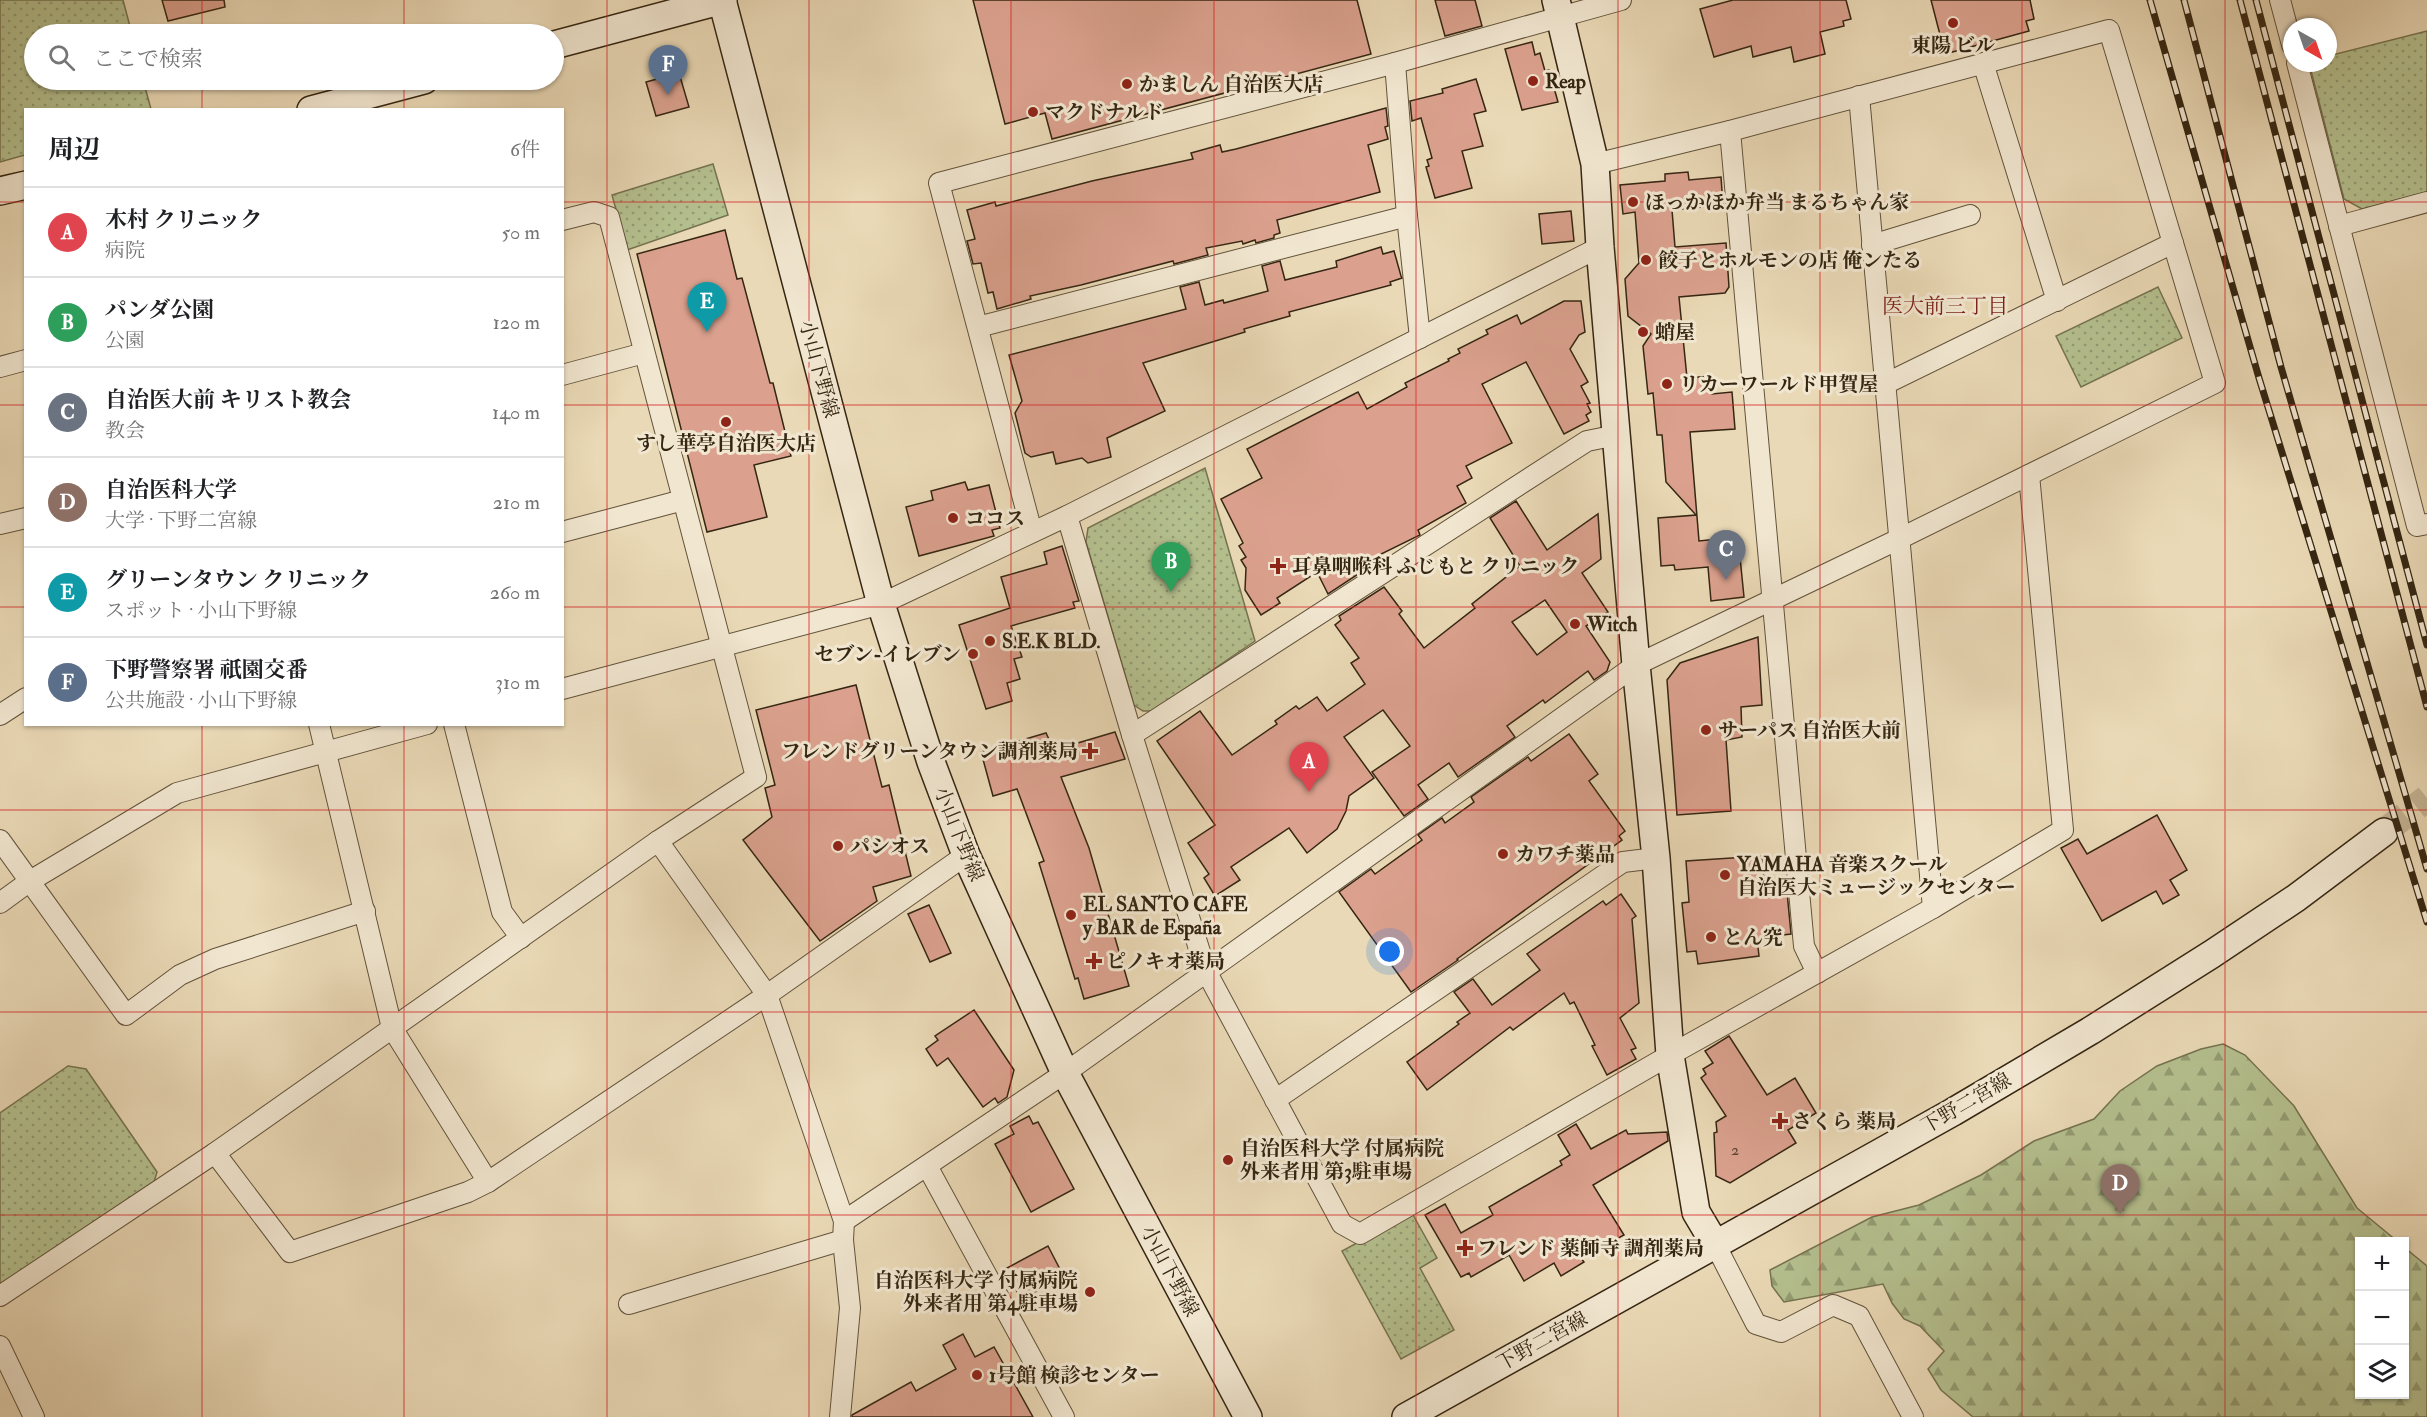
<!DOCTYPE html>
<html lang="ja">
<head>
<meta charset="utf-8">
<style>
	body { margin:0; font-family:"IM FELL Double Pica","Noto Serif JP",serif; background:#f2f2f2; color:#202124 }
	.controls { position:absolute; right:18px; bottom:18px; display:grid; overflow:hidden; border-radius:0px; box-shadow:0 2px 4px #0004 }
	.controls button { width:54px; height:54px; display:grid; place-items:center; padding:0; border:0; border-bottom:2px solid #e0e0e0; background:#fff; color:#202124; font:30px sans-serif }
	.compass { position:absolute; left:2283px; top:18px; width:54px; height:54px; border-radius:50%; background:#fff; box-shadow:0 2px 4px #0004; rotate:140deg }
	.you { position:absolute; left:1390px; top:952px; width:21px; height:21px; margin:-15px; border:4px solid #fff; border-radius:50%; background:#1a73e8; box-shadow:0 0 0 9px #1a73e833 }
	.badge { display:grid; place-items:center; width:39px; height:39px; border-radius:50%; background:#8f2418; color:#fff; font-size:20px; font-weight:700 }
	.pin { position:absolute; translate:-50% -50px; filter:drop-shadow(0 2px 3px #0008) }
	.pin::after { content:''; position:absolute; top:32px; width:21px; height:18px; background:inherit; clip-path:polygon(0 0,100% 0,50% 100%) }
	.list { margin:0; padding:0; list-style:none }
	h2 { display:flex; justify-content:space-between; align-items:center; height:78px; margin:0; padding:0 24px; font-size:26px }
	h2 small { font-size:20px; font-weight:400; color:#757577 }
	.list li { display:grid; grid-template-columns:39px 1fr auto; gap:18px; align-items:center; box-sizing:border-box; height:90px; padding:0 24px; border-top:2px solid #e0e0e0 }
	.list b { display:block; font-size:22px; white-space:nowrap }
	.list p { margin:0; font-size:20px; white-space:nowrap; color:#757577 }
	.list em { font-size:20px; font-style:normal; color:#757577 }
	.icon { flex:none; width:33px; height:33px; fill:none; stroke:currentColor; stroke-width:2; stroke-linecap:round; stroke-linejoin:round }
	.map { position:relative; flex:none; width:2427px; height:1417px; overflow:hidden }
	.search { position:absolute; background:#fff; box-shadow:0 2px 4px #0004; left:24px; top:24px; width:540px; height:66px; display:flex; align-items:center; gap:15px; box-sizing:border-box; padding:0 21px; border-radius:33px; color:#757577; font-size:22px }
	.panel { position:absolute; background:#fff; box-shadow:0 2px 4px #0004; left:24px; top:108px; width:540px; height:618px; border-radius:0px }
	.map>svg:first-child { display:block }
	.forest { fill:url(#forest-firs); stroke:#757350; stroke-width:1.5 }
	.park { fill:url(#park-dots); stroke:#757350; stroke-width:1.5 }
	.building { fill:#dba18e; stroke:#352612; stroke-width:1.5; fill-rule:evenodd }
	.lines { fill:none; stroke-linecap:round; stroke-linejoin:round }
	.secondary-tunnel { stroke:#c6b595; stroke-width:27; stroke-dasharray:27 14; stroke-linecap:butt }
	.street-casing { stroke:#62533b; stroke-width:22 }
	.secondary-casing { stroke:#352612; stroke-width:30 }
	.street { stroke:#f1e6d0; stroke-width:20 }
	.secondary { stroke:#f1e6d0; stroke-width:27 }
	.rail-casing { stroke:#352612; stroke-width:7 }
	.rail { stroke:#f1e6d0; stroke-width:4.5; stroke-dasharray:14; stroke-linecap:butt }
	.grid { fill:none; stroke:#d62828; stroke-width:1.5; stroke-opacity:0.55 }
	.poi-dot { fill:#8f2418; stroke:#f1e6d0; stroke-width:2 }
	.labels { text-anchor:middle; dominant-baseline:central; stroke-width:6; stroke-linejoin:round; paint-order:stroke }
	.number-label { font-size:16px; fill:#5e4531 }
	.poi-label { font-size:20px; font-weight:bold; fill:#352612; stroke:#f1e6d0; text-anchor:start }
	.street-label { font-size:20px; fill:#352612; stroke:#f1e6d0 }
	.neighbourhood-label { font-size:21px; fill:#7a1f14; stroke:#f1e6d0 }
</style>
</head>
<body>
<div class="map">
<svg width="2427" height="1417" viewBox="0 0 2427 1417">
	<defs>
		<pattern id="forest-firs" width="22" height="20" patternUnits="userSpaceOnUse" patternTransform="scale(1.5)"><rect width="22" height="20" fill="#b5c08f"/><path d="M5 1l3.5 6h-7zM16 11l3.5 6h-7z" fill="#949c73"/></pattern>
		<pattern id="park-dots" width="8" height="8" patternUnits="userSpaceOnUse" patternTransform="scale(1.5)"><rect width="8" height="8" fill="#b5c08f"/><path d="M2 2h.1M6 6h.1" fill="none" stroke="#949c73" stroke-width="1.8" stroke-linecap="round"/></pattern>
	</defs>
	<rect width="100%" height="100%" fill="#ead9b6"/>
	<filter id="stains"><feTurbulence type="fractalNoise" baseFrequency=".00333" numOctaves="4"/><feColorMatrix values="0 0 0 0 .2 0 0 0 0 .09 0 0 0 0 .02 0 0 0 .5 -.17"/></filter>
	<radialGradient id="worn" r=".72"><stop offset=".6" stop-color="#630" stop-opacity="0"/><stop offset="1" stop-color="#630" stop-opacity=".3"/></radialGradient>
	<!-- forest -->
	<polygon class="forest" points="2223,1044 2245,1055 2294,1106 2357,1208 2397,1241 2360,1242 2360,1394 2404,1394 2405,1248 2427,1266 2427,1417 1973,1417 1941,1390 1928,1369 1944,1351 1920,1326 1904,1319 1892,1303 1883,1284 1784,1302 1772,1286 1770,1270 1872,1217 1919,1205 1981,1175 2034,1141 2094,1119 2120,1091 2157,1066 2201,1049"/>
	<!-- park -->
	<g class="park">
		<polygon points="0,0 123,0 132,34 34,34 34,80 143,80 151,109 26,110 25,155 0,162"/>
		<polygon points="2427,31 2427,192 2362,209 2344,199 2309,63 2328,63 2328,56"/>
		<polygon points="713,164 728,215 627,250 612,195"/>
		<polygon points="2158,287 2182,338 2081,387 2056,336"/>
		<polygon points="1205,468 1255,641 1152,711 1143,711 1134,705 1086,542 1088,528"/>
		<polygon points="68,1066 86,1069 157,1172 154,1182 0,1288 0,1113"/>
		<polygon points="1412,1213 1437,1258 1420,1268 1454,1330 1401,1359 1342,1251"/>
	</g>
	<!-- building -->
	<g class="building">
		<polygon points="162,0 224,0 225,7 168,21"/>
		<polygon points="973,0 1357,0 1371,54 1052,139 1045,113 1005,124"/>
		<polygon points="1435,0 1475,0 1482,26 1445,36"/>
		<polygon points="1733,0 1846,0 1851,19 1843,21 1844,26 1820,32 1825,54 1794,62 1791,47 1753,57 1751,46 1714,57 1700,9"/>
		<polygon points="1931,0 2030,0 2034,19 2026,21 2029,31 1945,54"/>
		<polygon points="1532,42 1535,55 1540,53 1545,71 1549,70 1558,102 1522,110 1505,49"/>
		<polygon points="679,73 689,107 656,116 646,82"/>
		<polygon points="1476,79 1486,111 1474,114 1483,146 1462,151 1472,188 1435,198 1426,167 1429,166 1427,160 1432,158 1421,118 1412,121 1410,101 1443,93 1442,89"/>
		<polygon points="1386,108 1388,126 1385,127 1388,139 1368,145 1380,192 1277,220 1280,233 1274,235 1274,238 1256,243 1255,240 1243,244 1242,241 1206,248 1208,255 1174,264 1173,261 1081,285 1030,296 1031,299 997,309 993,292 988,293 981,263 973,264 967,241 975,239 967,210 995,202 996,206 1092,181 1193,159 1191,153 1220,145 1222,152 1236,149"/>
		<polygon points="1688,172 1689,180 1721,177 1723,205 1672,210 1675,247 1726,243 1729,287 1725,293 1679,297 1687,378 1711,376 1712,394 1732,392 1735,429 1690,432 1699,541 1738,537 1744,597 1711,601 1708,567 1675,570 1674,565 1661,566 1658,518 1696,515 1666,482 1662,435 1657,435 1653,393 1648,394 1643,346 1651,334 1628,316 1625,279 1639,263 1635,212 1623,214 1620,185 1665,181 1665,174"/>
		<polygon points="1571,211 1574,241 1542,244 1539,214"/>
		<polygon points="725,230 737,279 742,278 770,383 773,383 791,456 754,465 767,517 707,532 637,254"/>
		<polygon points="1381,247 1383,254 1394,251 1401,276 1402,278 1390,282 1391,285 1289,312 1290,316 1244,329 1245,332 1143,363 1165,411 1107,438 1111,457 1088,463 1082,458 1056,464 1053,452 1031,457 1025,453 1015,413 1022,401 1009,355 1186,309 1180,287 1199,282 1205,305 1223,300 1224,303 1268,291 1262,266 1280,261 1285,280 1337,267 1336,261"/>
		<polygon points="1564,301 1581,301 1585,332 1579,335 1570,349 1588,382 1581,386 1590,403 1587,404 1591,412 1586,415 1589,421 1564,434 1526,362 1482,384 1512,443 1466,466 1472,478 1457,486 1466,503 1418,530 1420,535 1379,555 1381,559 1368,565 1369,567 1328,594 1317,572 1277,598 1280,603 1261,615 1245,590 1246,568 1241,560 1246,557 1239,546 1243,543 1221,499 1262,478 1247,449 1358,392 1367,409 1407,387 1405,383 1449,361 1448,359 1460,353 1458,349 1488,334 1486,330 1517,315 1521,324"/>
		<polygon points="965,482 968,490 989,485 1000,528 992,530 994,536 919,556 906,507 933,500 931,491"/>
		<path d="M1516,501L1547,550L1598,514L1601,559L1582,573L1608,612L1586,626L1610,662L1607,671L1594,680L1588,671L1545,703L1543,700L1507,726L1515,737L1458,777L1449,763L1418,785L1428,799L1404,816L1372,772L1410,746L1383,710L1344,737L1374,778L1349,796L1346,811L1337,829L1307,853L1289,828L1231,867L1240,880L1215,896L1204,878L1209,874L1188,843L1215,825L1157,741L1200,711L1232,755L1277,724L1275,721L1296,706L1299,709L1317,697L1327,711L1365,684L1351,663L1359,658L1335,625L1341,620L1339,616L1384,587L1402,611L1399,614L1424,648L1475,608L1472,604L1520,566L1490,518ZM1545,600L1567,632L1537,655L1512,622Z"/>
		<polygon points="1062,546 1079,601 1073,602 1075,608 1011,626 1022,657 1014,659 1020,679 1007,683 1012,701 986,709 959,625 1010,608 1001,577 1047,564 1044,552"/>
		<polygon points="1758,637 1762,705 1741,707 1742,737 1726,740 1731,811 1677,815 1667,680 1680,663"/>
		<polygon points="856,685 882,787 889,785 911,876 873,887 877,901 820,941 743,840 772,817 765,788 775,785 756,710"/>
		<polygon points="1115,732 1125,759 1061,777 1089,848 1129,986 1084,999 1078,978 1075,979 1039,863 1044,861 1017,789 993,796 981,752 1046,733 1054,750"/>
		<polygon points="1569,734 1598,774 1589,781 1625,831 1619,836 1622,840 1457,959 1458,960 1411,992 1339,892 1371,869 1375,874 1422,840 1418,835 1442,818 1445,823 1474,802 1471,797 1528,757 1531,761"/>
		<polygon points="2157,815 2187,870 2170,880 2179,895 2163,904 2156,891 2102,921 2061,848 2078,839 2087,854"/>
		<polygon points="1762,856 1765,894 1787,892 1791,934 1757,938 1759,956 1698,964 1696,951 1687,952 1682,903 1689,902 1686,861"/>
		<polygon points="1621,894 1636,916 1632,919 1639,1003 1620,1018 1636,1048 1631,1050 1636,1059 1607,1075 1592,1046 1595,1045 1574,1002 1570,1004 1564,993 1513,1030 1510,1027 1427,1090 1407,1062 1459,1024 1457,1022 1470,1013 1454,992 1473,979 1492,1005 1540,970 1527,954 1603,901 1606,905"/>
		<polygon points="929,905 951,953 930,962 908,914"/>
		<polygon points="974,1010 1014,1070 1007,1097 998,1103 995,1098 983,1107 948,1058 937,1066 926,1049 938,1040 935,1036"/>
		<polygon points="1729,1036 1767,1095 1795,1078 1816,1113 1788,1130 1796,1143 1730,1183 1716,1176 1714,1133 1717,1132 1716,1122 1726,1116 1701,1078 1706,1074 1703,1069 1713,1063 1705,1051"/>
		<polygon points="1029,1116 1033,1124 1038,1122 1074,1189 1031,1212 995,1144 1014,1134 1010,1126"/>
		<polygon points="1576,1124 1591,1149 1626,1130 1628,1134 1667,1132 1668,1141 1593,1185 1624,1235 1581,1258 1584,1262 1561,1276 1554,1263 1524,1281 1509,1255 1471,1277 1469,1273 1461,1277 1425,1215 1445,1204 1461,1233 1493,1215 1489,1207 1562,1165 1560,1161 1570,1155 1558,1135"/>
		<polygon points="1048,1246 1064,1277 1021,1299 1005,1269"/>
		<polygon points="963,1334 975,1357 994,1347 1033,1417 852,1417 852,1415 911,1382 916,1391 956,1369 943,1345"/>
	</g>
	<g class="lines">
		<!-- secondary-tunnel -->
		<polyline class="secondary-tunnel" points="2384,832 2427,798"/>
		<defs>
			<g id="street">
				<polyline points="2280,0 2292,45"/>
				<polyline points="1395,63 1407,216 1420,338"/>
				<polyline points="1983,63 2057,301"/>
				<polyline points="2297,63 2417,526 2427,524"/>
				<polyline points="1859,96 1933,908"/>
				<polyline points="1730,131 1804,946 1817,973"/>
				<polyline points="2339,226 2427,202"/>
				<polyline points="1872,245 1970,215"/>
				<polyline points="978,327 1407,216"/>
				<polyline points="0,367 26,360"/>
				<polyline points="562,375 644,353"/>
				<polyline points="1885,384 2173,243"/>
				<polyline points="1067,516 1132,735 1206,971 1342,1224 1360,1234 1670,1055 1933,908 2063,830 2029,475"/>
				<polyline points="0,524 26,518"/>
				<polyline points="562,532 683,500"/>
				<polyline points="1032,532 939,183 1395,63 1621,0"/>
				<polyline points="562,689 881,604 1067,516 1600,247"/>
				<polyline points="0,715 26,698"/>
				<polyline points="319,724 392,1028 488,1182"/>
				<polyline points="454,724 502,912 521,938"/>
				<polyline points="1132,735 1587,441 1617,435"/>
				<polyline points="0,840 126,1015 180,975 215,959 365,911"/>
				<polyline points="658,841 767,995 844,1221 843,1240 850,1308 840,1417"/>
				<polyline points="0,903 30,881 177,793 427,724"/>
				<polyline points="1275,1100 1623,862 1656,858"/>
				<polyline points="215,1153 290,1252 468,1192 488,1182 767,995 966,855"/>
				<polyline points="927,1166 1064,1417"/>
				<polyline points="844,1221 1065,1073 1636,665 1899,539 2215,383 2109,30 1730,131 1595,164"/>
				<polyline points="1715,1244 1756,1324 1781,1332 1833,1305 1859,1316 1913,1417"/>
				<polyline points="0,1296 215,1153 658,841 756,777 609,217 594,212 562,220"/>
				<polyline points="629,1304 843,1240"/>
				<polyline points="0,1346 34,1417"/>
			</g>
			<g id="secondary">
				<polyline points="722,0 881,604 931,762 966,855 1065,1073 1248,1417"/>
				<polyline points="1556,0 1595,164 1600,247 1636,665 1656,858 1670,1055 1696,1212 1715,1244"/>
				<polyline points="554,45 723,0"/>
				<polyline points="311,110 424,80"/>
				<polyline points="0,191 26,185"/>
				<polyline points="1406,1417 1953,1112 2090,1031 2212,954 2296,898 2384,832"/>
			</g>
		</defs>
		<!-- street casing -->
		<use href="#street" class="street-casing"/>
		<!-- secondary casing -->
		<use href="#secondary" class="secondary-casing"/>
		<!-- street -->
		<use href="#street" class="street"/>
		<!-- secondary -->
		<use href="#secondary" class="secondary"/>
		<defs>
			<g id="rail">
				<polyline points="2150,0 2259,378 2427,922"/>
				<polyline points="2184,0 2281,367 2427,869"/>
				<polyline points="2240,0 2427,707"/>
				<polyline points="2256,0 2427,645"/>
			</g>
		</defs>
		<!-- rail casing -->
		<use href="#rail" class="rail-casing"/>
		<!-- rail -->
		<use href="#rail" class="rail"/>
	</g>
	<!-- grid -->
	<path class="grid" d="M202,0V34M404,0V34M607,0V1417M809,0V1417M1011,0V1417M1214,0V1417M1416,0V1417M1618,0V1417M1820,0V1417M2022,0V1417M2225,0V1417M202,80V110M404,80V110M0,202H26M562,202H2427M0,405H26M562,405H2427M0,607H26M562,607H2427M202,724V1417M404,724V1417M0,810H2427M0,1012H2427M0,1215H2427"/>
	<!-- markers -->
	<g class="poi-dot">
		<circle cx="1953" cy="23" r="6"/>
		<circle cx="1533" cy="81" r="6"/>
		<circle cx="1127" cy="84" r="6"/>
		<circle cx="1033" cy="112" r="6"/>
		<circle cx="1633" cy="202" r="6"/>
		<circle cx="1646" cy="260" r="6"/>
		<circle cx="1643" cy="332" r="6"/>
		<circle cx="1667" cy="384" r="6"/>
		<circle cx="726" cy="422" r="6"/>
		<circle cx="953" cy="518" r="6"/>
		<path d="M1275 557h6v6h6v6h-6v6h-6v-6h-6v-6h6z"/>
		<circle cx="1575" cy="624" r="6"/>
		<circle cx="990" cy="641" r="6"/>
		<circle cx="973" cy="654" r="6"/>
		<circle cx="1706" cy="730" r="6"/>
		<path d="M1087 742h6v6h6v6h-6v6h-6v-6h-6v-6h6z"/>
		<circle cx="838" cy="846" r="6"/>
		<circle cx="1503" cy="854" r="6"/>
		<circle cx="1725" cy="875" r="6"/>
		<circle cx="1071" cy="915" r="6"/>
		<circle cx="1711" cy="937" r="6"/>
		<path d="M1091 952h6v6h6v6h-6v6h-6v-6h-6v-6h6z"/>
		<path d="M1777 1112h6v6h6v6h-6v6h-6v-6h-6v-6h6z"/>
		<circle cx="1228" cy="1160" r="6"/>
		<path d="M1462 1239h6v6h6v6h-6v6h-6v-6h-6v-6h6z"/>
		<circle cx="1090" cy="1292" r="6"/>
		<circle cx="977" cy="1375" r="6"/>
	</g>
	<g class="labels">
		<!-- number labels -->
		<g class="number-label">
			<text x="1735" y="1150">2</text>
		</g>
		<!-- poi labels -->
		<g class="poi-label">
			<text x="1953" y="45" text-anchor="middle">東陽 ビル</text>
			<text x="1545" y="81">Reap</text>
			<text x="1139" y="84">かましん 自治医大店</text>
			<text x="1045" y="112">マクドナルド</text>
			<text x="1645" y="202">ほっかほか弁当 まるちゃん家</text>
			<text x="1658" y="260">餃子とホルモンの店 俺ンたる</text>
			<text x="1655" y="332">蛸屋</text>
			<text x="1679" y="384">リカーワールド甲賀屋</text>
			<text x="726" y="443" text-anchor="middle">すし華亭自治医大店</text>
			<text x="965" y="518">ココス</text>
			<text x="1292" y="566">耳鼻咽喉科 ふじもと クリニック</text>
			<text x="1587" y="624">Witch</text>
			<text x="1002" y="641">S.E.K BLD.</text>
			<text x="961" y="654" text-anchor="end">セブン-イレブン</text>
			<text x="1718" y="730">サーパス 自治医大前</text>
			<text x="1078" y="751" text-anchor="end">フレンドグリーンタウン調剤薬局</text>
			<text x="850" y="846">パシオス</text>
			<text x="1515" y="854">カワチ薬品</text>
			<text x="1737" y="864">YAMAHA 音楽スクール<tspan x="1737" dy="23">自治医大ミュージックセンター</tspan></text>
			<text x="1083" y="904">EL SANTO CAFE<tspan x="1083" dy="23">y BAR de España</tspan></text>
			<text x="1723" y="937">とん究</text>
			<text x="1106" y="961">ピノキオ薬局</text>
			<text x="1792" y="1121">さくら 薬局</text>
			<text x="1240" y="1148">自治医科大学 付属病院<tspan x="1240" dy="23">外来者用 第3駐車場</tspan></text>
			<text x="1477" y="1248">フレンド 薬師寺 調剤薬局</text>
			<text x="1078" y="1280" text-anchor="end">自治医科大学 付属病院<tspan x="1078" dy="23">外来者用 第4駐車場</tspan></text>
			<text x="989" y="1375">1号館 検診センター</text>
		</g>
		<!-- street labels -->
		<g class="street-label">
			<text transform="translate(819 369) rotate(75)">小山下野線</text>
			<text transform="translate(959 834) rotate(68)">小山下野線</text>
			<text transform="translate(1966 1103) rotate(-30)">下野二宮線</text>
			<text transform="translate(1170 1271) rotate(62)">小山下野線</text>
			<text transform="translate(1542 1341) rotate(-29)">下野二宮線</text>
		</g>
		<!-- neighbourhood labels -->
		<g class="neighbourhood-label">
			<text x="1945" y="306">医大前三丁目</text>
		</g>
	</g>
	<rect width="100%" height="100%" filter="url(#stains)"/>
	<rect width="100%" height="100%" fill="url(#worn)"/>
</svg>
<div class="controls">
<button>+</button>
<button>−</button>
<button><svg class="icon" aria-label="layers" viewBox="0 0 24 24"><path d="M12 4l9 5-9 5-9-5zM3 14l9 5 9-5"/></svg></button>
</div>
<svg class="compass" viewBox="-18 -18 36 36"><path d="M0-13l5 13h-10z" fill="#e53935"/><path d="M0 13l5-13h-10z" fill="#757577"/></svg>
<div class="you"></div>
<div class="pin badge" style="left:1309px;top:792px;background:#e0444e">A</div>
<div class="pin badge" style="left:1171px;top:592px;background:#2e9e5b">B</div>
<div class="pin badge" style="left:1726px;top:580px;background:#6b7280">C</div>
<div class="pin badge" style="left:2120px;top:1214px;background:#8d6e63">D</div>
<div class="pin badge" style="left:707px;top:332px;background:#0f9aa8">E</div>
<div class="pin badge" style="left:668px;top:95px;background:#5c6f8a">F</div>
<div class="search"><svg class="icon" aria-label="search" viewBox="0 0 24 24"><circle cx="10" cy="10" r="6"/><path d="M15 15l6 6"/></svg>ここで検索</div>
<section class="panel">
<h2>周辺<small>6件</small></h2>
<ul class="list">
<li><span class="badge" style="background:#e0444e">A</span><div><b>木村 クリニック</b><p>病院</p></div><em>50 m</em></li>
<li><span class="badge" style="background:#2e9e5b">B</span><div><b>パンダ公園</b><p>公園</p></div><em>120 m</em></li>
<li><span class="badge" style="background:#6b7280">C</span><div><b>自治医大前 キリスト教会</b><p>教会</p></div><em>140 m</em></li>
<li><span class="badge" style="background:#8d6e63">D</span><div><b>自治医科大学</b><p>大学 · 下野二宮線</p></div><em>210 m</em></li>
<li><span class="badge" style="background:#0f9aa8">E</span><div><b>グリーンタウン クリニック</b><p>スポット · 小山下野線</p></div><em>260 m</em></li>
<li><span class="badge" style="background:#5c6f8a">F</span><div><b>下野警察署 祇園交番</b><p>公共施設 · 小山下野線</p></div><em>310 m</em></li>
</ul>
</section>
</div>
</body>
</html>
